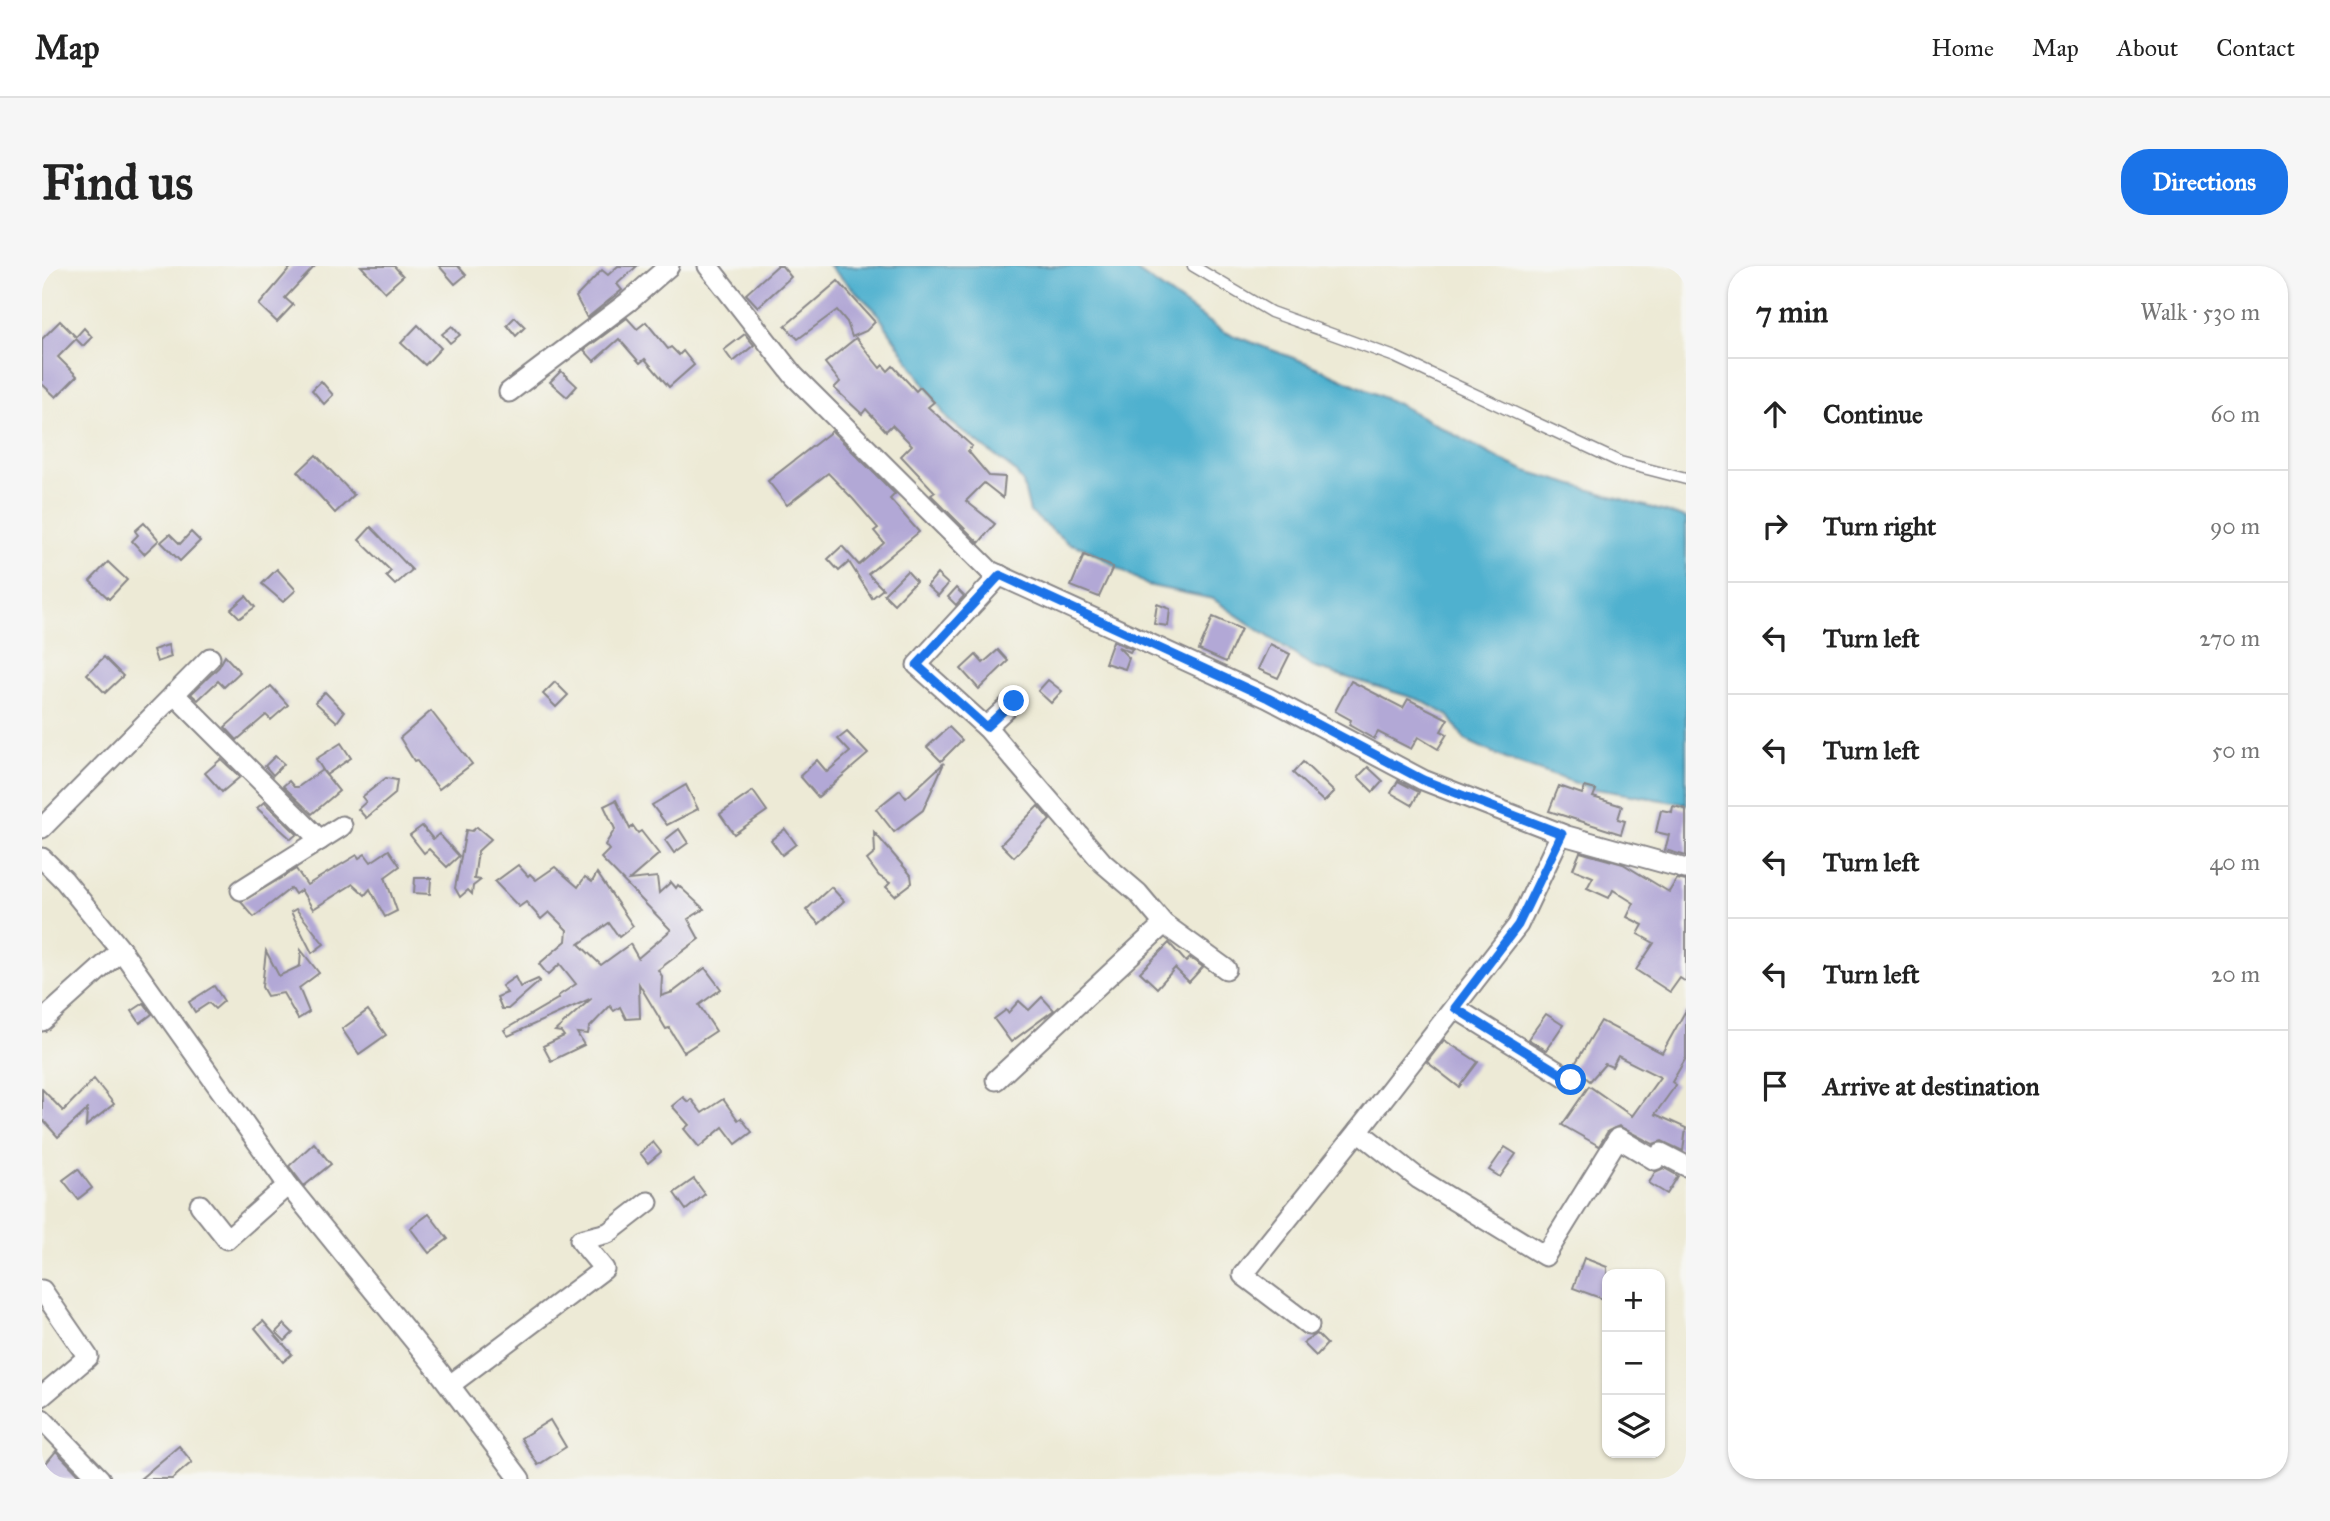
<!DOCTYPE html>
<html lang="en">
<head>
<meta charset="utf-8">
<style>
	body { margin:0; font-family:"IM FELL Great Primer",serif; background:#f6f6f6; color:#222 }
	.controls { position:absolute; right:21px; bottom:21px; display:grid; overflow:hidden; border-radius:14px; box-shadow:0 2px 5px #0004 }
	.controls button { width:63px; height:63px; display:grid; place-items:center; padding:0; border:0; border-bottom:2px solid #e0e0e0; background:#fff; color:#222; font:35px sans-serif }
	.stop { position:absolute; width:21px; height:21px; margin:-16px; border:5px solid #1a73e8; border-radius:50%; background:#fff }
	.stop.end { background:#1a73e8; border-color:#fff; box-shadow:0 2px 7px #0008 }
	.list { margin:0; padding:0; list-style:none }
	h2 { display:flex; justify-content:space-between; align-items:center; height:91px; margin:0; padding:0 28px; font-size:30px }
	h2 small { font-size:23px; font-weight:400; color:#767676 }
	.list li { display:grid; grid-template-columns:46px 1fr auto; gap:21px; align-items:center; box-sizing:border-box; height:112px; padding:0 28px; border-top:2px solid #e0e0e0 }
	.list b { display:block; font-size:26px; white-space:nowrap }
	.list em { font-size:23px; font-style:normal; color:#767676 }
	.icon { flex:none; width:38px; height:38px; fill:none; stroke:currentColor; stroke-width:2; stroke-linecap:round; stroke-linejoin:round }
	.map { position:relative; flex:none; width:1644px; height:1213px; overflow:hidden; border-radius:28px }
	header { display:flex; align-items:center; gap:42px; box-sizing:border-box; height:98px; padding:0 35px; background:#fff; border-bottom:2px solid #e0e0e0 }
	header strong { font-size:33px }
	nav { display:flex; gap:38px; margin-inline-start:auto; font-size:24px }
	.intro { display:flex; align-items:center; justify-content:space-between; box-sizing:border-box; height:168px; padding:0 42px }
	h1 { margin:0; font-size:49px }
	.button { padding:18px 32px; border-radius:28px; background:#1a73e8; color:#fff; font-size:24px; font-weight:700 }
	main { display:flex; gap:42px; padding:0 42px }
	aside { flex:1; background:#fff; border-radius:28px; box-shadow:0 2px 5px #0004 }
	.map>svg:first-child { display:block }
	.water { fill:#50b1cf; stroke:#396a85; stroke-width:2 }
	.building { fill:#b2a8d6 }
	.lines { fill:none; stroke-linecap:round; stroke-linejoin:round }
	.service-casing { stroke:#888688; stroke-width:13 }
	.minor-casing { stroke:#888688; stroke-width:23 }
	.service { stroke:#fff; stroke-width:10 }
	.minor { stroke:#fff; stroke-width:19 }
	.route { stroke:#1a73e8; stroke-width:9 }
</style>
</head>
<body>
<header>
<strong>Map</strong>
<nav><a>Home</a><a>Map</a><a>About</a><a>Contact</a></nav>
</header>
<div class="intro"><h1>Find us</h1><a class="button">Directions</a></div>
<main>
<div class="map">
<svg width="1644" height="1213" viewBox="0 0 1644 1213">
	<rect width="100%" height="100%" fill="#f6f6f2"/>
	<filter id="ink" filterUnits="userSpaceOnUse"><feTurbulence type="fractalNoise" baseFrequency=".0143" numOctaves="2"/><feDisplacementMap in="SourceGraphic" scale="14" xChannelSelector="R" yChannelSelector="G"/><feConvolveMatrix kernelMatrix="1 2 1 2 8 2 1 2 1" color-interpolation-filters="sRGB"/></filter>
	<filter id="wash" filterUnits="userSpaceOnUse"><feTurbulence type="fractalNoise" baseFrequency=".00686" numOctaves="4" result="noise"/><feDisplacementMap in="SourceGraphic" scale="28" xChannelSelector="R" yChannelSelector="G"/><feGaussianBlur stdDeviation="1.57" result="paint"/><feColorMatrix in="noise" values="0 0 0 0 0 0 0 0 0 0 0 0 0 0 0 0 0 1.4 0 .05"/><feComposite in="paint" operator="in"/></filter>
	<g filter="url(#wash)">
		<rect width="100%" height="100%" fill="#edead6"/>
		<!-- water -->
		<polygon class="water" points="787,0 1088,0 1182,66 1265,97 1358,139 1457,193 1484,205 1644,252 1644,538 1548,522 1464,493 1423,474 1407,450 1378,434 1271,401 1171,333 1105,319 1045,283 1026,277 988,246 981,217 973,205 906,154 833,44"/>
		<g id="blocks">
			<!-- building -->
			<g class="building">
				<polygon points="250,0 273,0 243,32 251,39 235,56 217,39"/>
				<polygon points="319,0 352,0 361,10 343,26"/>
				<polygon points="397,0 416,0 424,9 413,18"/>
				<polygon points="576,0 595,0 575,18 580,24 545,52 534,31 560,4 566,9"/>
				<polygon points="735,0 740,0 749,11 716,41 704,28"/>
				<polygon points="796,15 833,56 824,65 810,71 805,56 795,44 756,73 743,60"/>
				<polygon points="473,51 483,61 474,70 465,59"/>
				<polygon points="585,52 595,63 604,56 626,83 629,81 637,89 641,85 652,99 627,121 603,93 598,97 577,73 552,95 542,84"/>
				<polygon points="18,55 34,71 42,62 50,71 41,80 34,73 16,91 35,110 14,131 0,118 0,73"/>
				<polygon points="376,59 399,82 383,99 359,77"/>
				<polygon points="410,60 418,69 408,77 400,68"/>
				<polygon points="703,68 712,79 691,96 682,84"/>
				<polygon points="814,72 838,102 841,99 846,105 851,100 874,125 878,121 892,136 886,141 930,180 926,185 947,210 963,211 961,232 942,217 924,235 953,258 937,277 889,229 893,226 859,190 870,179 850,159 844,165 824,143 820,148 792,122 798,116 783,97"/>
				<polygon points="519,105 535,120 525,131 508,116"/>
				<polygon points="279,115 291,129 282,138 270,124"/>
				<polygon points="790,165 853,228 848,233 877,266 826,308 841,323 830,332 807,296 797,305 786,293 800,280 817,299 842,277 832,265 836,262 811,233 786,207 745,239 726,215"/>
				<polygon points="274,189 312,229 293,247 256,206"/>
				<polygon points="102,257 117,274 102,288 90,275 96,269 93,265"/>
				<polygon points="329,261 370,304 353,319 344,310 349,305 317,274"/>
				<polygon points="149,266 158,275 138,295 119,276 128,268 138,278"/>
				<polygon points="1042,289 1071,301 1057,331 1029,320"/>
				<polygon points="66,296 85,314 67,333 48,315"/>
				<polygon points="235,303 254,324 241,336 220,318"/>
				<polygon points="865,305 874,315 852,338 842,328"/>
				<polygon points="895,308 906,318 896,330 885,320"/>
				<polygon points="914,322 922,330 914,339 906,331"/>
				<polygon points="204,330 213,341 198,352 189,343"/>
				<polygon points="1115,338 1128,343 1126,360 1112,358"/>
				<polygon points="1171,351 1199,363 1184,396 1157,384"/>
				<polygon points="1071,375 1090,383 1088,386 1076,381 1087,392 1083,403 1063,397"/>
				<polygon points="1228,378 1248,388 1236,412 1216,403"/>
				<polygon points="126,379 129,391 115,396 111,384"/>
				<polygon points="956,384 966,395 937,423 919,403 934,389 941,397"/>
				<polygon points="183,390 198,406 182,421 176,415 156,434 149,428 177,401"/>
				<polygon points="62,391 81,410 63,427 45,408"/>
				<polygon points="1006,414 1020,425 1009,437 996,425"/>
				<polygon points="1309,415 1361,442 1366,433 1406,453 1399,465 1405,468 1396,483 1376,471 1369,483 1336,466 1332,473 1307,459 1309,454 1293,445"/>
				<polygon points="513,416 526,429 514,441 501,428"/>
				<polygon points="229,420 246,439 229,454 224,449 195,474 183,461"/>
				<polygon points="283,426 302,446 295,456 273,436"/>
				<polygon points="389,445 430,498 397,523 374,494 372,495 358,472"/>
				<polygon points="907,461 920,474 899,495 885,481"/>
				<polygon points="805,466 826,488 776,531 758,510 775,494 785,506 808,486 796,473"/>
				<polygon points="299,477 309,492 284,509 274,493"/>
				<polygon points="233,490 242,498 231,509 223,500"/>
				<polygon points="179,493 198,511 180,526 163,507"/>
				<polygon points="1261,496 1292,526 1282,536 1251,507"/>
				<polygon points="902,497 881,544 852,566 834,543 858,524 864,532"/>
				<polygon points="1326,501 1341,515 1331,526 1316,511"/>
				<polygon points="280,504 297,525 270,548 241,520 247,515 252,521 256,521"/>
				<polygon points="344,512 355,514 353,528 324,552 316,543 324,536 320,531"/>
				<polygon points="1356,515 1377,526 1370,539 1349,527"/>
				<polygon points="644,519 656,543 625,559 610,539"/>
				<polygon points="1517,520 1540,528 1543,521 1554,524 1551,531 1580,540 1576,553 1583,555 1579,568 1507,545"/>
				<polygon points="711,525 725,545 692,568 678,548"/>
				<polygon points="574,534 588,563 591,560 596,567 599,565 617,588 587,614 615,611 617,627 629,616 634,622 636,619 662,643 646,653 657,673 616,704 620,710 619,730 631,726 663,702 679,723 657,739 674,765 642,786 627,762 624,763 597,718 598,752 584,753 578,741 572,745 568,740 547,762 546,768 535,767 542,779 509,795 501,780 522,770 519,766 513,765 550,732 466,770 462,764 517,732 516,730 534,718 518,698 506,709 497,698 524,675 525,664 507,646 499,653 484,636 477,641 453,616 476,599 486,610 488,608 494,614 513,601 536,621 543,611 550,616 555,607 591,660 577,671 567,657 537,678 559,699 588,678 596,692 629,664 559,592 567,584 563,579 573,563 562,540"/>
				<polygon points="222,536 255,568 249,573 215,542"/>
				<polygon points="996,540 1008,554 972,591 959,578"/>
				<polygon points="1631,540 1644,543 1644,590 1623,584 1627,569 1614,566 1619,544 1630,546"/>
				<polygon points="380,560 391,573 397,568 417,590 405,601 387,583 382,587 368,569"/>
				<polygon points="435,561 449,573 436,585 432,613 439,614 431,620 430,628 426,624 418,631 413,622 424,564 430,565"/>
				<polygon points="637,563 646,577 632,587 623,574"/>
				<polygon points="743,563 754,578 740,589 729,574"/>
				<polygon points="832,566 869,609 870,617 853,630 844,621 848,617 837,610 825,594 833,587"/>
				<polygon points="347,584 358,600 343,611 355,645 343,651 328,623 323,629 311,618 271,643 259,624 253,628 249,622 212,651 199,636 254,603 265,619 315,589 317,592 323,588 329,596"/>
				<polygon points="1538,586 1581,598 1627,626 1635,613 1644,615 1644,716 1638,712 1628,726 1594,704 1612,677 1596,668 1601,659 1585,651 1592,637 1571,624 1567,632 1545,622 1551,611 1531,603"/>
				<polygon points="373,612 389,612 388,628 372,627"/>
				<polygon points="789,621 802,635 777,658 764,644"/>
				<polygon points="254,643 282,678 270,687 249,646"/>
				<polygon points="1127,677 1144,696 1148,692 1161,701 1147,716 1133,702 1115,722 1098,706"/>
				<polygon points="259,684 277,707 257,722 267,746 256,753 241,727 225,730 220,721 224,685 237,710 258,700"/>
				<polygon points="473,711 478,721 496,713 498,715 466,743 460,743 455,731 465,727 460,720"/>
				<polygon points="172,720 182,735 173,743 167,737 153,746 147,736"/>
				<polygon points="1000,731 1012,744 969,776 952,753 964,744 966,747 977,735 987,744"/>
				<polygon points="102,737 110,748 98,757 90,745"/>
				<polygon points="326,744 344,769 317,788 300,763"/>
				<polygon points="1644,744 1644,792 1630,816 1634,819 1613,848 1644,862 1641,885 1620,875 1611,878 1577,860 1566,865 1557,880 1520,859 1547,820 1590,850 1618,811 1576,790 1570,801 1563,798 1548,815 1531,801 1559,755 1620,787"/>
				<polygon points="1504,748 1521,759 1504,784 1486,773"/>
				<polygon points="1402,774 1436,796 1417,821 1385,796"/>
				<polygon points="52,813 72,838 44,860 45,844 16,871 0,853 0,823 21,845"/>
				<polygon points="641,831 646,836 649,833 660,847 681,833 696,854 699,852 710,866 694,878 681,861 657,881 642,863 647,859 630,840"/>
				<polygon points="611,876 619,886 606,897 598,887"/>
				<polygon points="272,877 289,898 262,920 247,900"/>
				<polygon points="1463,881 1474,888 1458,911 1447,904"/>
				<polygon points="1622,902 1636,910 1625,928 1607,917 1613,906"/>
				<polygon points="36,903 50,922 36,933 21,914"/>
				<polygon points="652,913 663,928 644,944 632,927"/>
				<polygon points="387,948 406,973 387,987 368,962"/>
				<polygon points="1542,992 1565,1001 1565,1022 1561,1033 1531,1022"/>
				<polygon points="221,1055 250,1088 241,1096 213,1062"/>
				<polygon points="242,1058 251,1067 243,1075 234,1066"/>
				<polygon points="1275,1068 1285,1078 1274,1090 1261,1077"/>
				<polygon points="508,1154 524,1181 496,1199 479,1172"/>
				<polygon points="137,1180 150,1196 130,1213 98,1213"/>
				<polygon points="14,1185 39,1211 37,1213 0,1213 0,1202"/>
			</g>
		</g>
	</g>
	<g filter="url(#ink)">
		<use href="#blocks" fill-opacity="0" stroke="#888688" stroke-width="2"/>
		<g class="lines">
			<defs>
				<polyline id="service" points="1151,0 1229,46 1353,91 1578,196 1644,213"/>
				<g id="minor">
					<polyline points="666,0 752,110 948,305 1226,432 1381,514 1525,570 1644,603"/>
					<polyline points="467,126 586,36 627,0"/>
					<polyline points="958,309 875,399 946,463 1061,597 1096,627 1122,658 1184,703"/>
					<polyline points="132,428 278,574"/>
					<polyline points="944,461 972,435"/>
					<polyline points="0,562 168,392"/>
					<polyline points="1519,568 1476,659 1316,865 1377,913 1503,990 1576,872 1613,894 1619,887 1644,900"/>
					<polyline points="0,592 22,614 79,684 246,919 396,1104 478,1213"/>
					<polyline points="199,624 300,560"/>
					<polyline points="1413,742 1529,814"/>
					<polyline points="0,755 79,684"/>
					<polyline points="954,814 1122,658"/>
					<polyline points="158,939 185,973 246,919"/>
					<polyline points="0,1024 46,1091 0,1130"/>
					<polyline points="1267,1059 1201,1009 1316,865"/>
					<polyline points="408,1119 562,1003 538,974 566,967 606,936"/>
					<polyline points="0,1153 58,1213"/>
				</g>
			</defs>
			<!-- service casing -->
			<use href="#service" class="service-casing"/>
			<!-- minor casing -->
			<use href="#minor" class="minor-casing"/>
			<!-- service -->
			<use href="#service" class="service"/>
			<!-- minor -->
			<use href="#minor" class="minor"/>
		</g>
	</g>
	<g class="lines" filter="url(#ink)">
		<!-- route -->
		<polyline class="route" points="972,435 944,461 875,399 958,309 1226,432 1381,514 1520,568 1476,659 1413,742 1529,814"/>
	</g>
</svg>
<div class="controls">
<button>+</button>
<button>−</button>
<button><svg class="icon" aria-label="layers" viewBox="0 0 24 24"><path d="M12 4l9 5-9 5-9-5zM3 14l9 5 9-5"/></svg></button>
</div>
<div class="stop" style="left:1529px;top:814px"></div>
<div class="stop end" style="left:972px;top:435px"></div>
</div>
<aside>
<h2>7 min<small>Walk · 530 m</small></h2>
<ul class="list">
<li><svg class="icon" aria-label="ahead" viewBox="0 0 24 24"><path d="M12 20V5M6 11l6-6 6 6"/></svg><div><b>Continue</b></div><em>60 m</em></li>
<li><svg class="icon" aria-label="right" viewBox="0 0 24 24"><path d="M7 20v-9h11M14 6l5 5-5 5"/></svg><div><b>Turn right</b></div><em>90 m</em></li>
<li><svg class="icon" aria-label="left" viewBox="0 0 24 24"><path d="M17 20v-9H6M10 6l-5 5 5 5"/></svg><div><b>Turn left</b></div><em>270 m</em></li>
<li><svg class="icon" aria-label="left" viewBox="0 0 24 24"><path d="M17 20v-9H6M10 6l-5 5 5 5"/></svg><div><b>Turn left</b></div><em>50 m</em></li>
<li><svg class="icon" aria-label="left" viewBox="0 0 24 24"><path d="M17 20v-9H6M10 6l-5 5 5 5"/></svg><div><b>Turn left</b></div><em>40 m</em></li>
<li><svg class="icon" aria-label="left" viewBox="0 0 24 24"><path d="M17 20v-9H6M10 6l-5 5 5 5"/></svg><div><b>Turn left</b></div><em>20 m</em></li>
<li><svg class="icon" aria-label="arrive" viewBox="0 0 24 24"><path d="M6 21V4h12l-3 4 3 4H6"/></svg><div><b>Arrive at destination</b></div></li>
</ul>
</aside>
</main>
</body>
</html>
